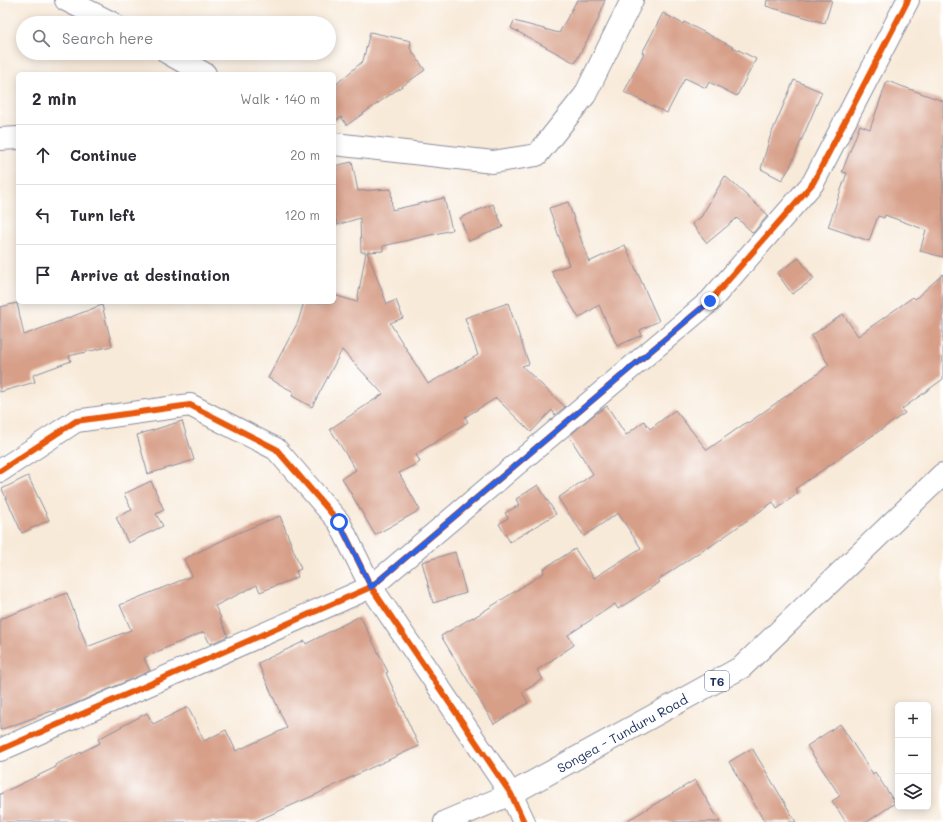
<!DOCTYPE html>
<html lang="en">
<head>
<meta charset="utf-8">
<style>
	body { margin:0; font-family:Mali,sans-serif; background:#f7f7f7; color:#2b2b33 }
	.controls { position:absolute; right:12px; bottom:12px; display:grid; overflow:hidden; border-radius:6px; box-shadow:0 2px 10px #0003 }
	.controls button { width:36px; height:36px; display:grid; place-items:center; padding:0; border:0; border-bottom:1px solid #e1e1e2; background:#fff; color:#2b2b33; font:20px sans-serif }
	.stop { position:absolute; width:12px; height:12px; margin:-9px; border:3px solid #2563eb; border-radius:50%; background:#fff }
	.stop.end { background:#2563eb; border-color:#fff; box-shadow:0 1px 4px #0008 }
	.list { margin:0; padding:0; list-style:none }
	h2 { display:flex; justify-content:space-between; align-items:center; height:52px; margin:0; padding:0 16px; font-size:17px }
	h2 small { font-size:13px; font-weight:400; color:#7c7c81 }
	.list li { display:grid; grid-template-columns:26px 1fr auto; gap:12px; align-items:center; box-sizing:border-box; height:60px; padding:0 16px; border-top:1px solid #e1e1e2 }
	.list b { display:block; font-size:15px; white-space:nowrap }
	.list em { font-size:13px; font-style:normal; color:#7c7c81 }
	.icon { flex:none; width:22px; height:22px; fill:none; stroke:currentColor; stroke-width:2; stroke-linecap:round; stroke-linejoin:round }
	.map { position:relative; flex:none; width:943px; height:822px; overflow:hidden }
	.search { position:absolute; background:#fff; box-shadow:0 2px 10px #0003; left:16px; top:16px; width:320px; height:44px; display:flex; align-items:center; gap:10px; box-sizing:border-box; padding:0 14px; border-radius:22px; color:#7c7c81; font-size:15px }
	.panel { position:absolute; background:#fff; box-shadow:0 2px 10px #0003; left:16px; top:72px; width:320px; height:232px; border-radius:6px }
	.map>svg:first-child { display:block }
	.building { fill:#d79f88 }
	.lines { fill:none; stroke-linecap:round; stroke-linejoin:round }
	.minor-casing { stroke:#8a8c9c; stroke-width:24 }
	.trunk-casing { stroke:#8a8c9c; stroke-width:24 }
	.minor { stroke:#fff; stroke-width:22 }
	.trunk { stroke:#fff; stroke-width:22 }
	.cycleway-casing { stroke:#fff; stroke-width:8 }
	.cycleway { stroke:#e8590c; stroke-width:6 }
	.route { stroke:#2563eb; stroke-width:5 }
	.labels { text-anchor:middle; dominant-baseline:central; stroke-width:4; stroke-linejoin:round; paint-order:stroke }
	.shield { fill:#fff; stroke:#5f6d8e; stroke-width:1 }
	.shield-label { font-size:12px; font-weight:bold; fill:#1b2f5e }
	.street-label { font-size:13px; fill:#1b2f5e; stroke:#fff }
</style>
</head>
<body>
<div class="map">
<svg width="943" height="822" viewBox="0 0 943 822">
	<rect width="100%" height="100%" fill="#fff"/>
	<filter id="ink" filterUnits="userSpaceOnUse"><feTurbulence type="fractalNoise" baseFrequency=".025" numOctaves="2"/><feDisplacementMap in="SourceGraphic" scale="8" xChannelSelector="R" yChannelSelector="G"/><feConvolveMatrix kernelMatrix="1 2 1 2 8 2 1 2 1" color-interpolation-filters="sRGB"/></filter>
	<filter id="wash" filterUnits="userSpaceOnUse"><feTurbulence type="fractalNoise" baseFrequency=".012" numOctaves="4" result="noise"/><feDisplacementMap in="SourceGraphic" scale="16" xChannelSelector="R" yChannelSelector="G"/><feGaussianBlur stdDeviation="0.9" result="paint"/><feColorMatrix in="noise" values="0 0 0 0 0 0 0 0 0 0 0 0 0 0 0 0 0 1.4 0 .05"/><feComposite in="paint" operator="in"/></filter>
	<g filter="url(#wash)">
		<rect width="100%" height="100%" fill="#f8ead9"/>
		<g id="blocks">
			<!-- building -->
			<g class="building">
				<polygon points="577,0 605,0 598,20 575,63 511,28 514,21 559,33"/>
				<polygon points="767,0 832,0 825,23 766,6"/>
				<polygon points="663,13 683,24 684,22 756,59 737,96 709,82 706,88 685,78 667,113 624,92 644,53 642,53"/>
				<polygon points="370,32 411,41 410,48 425,70 347,125 341,117 334,122 334,86 363,61"/>
				<polygon points="794,80 822,92 790,167 782,180 761,169 770,137"/>
				<polygon points="887,81 943,101 943,257 920,251 926,230 885,215 884,218 878,216 869,241 828,227 847,173 842,172 860,125 870,129"/>
				<polygon points="352,162 358,191 391,189 392,210 444,198 452,230 383,246 383,251 367,252 387,304 396,300 403,318 390,323 428,384 478,355 465,318 508,303 529,364 522,366 565,407 555,415 552,410 531,432 496,398 465,417 468,422 416,454 420,462 399,473 420,510 375,535 342,478 356,470 330,429 383,394 342,350 312,407 292,396 294,392 268,378 298,322 304,302 334,302 334,295 357,302 366,252 361,252 360,218 337,225 334,212 334,166"/>
				<polygon points="725,176 768,215 753,233 737,218 707,243 692,224 701,217"/>
				<polygon points="568,202 589,262 625,245 659,321 640,330 642,335 617,346 599,305 579,318 551,271 569,265 549,208"/>
				<polygon points="493,204 503,227 469,241 460,218"/>
				<polygon points="799,258 814,279 792,294 777,273"/>
				<polygon points="943,274 943,379 902,409 905,413 795,489 798,493 777,509 773,502 708,548 707,547 658,580 660,582 618,609 615,604 568,635 574,645 537,670 543,679 534,684 534,685 522,692 528,703 494,724 441,636 473,617 473,618 544,573 543,569 575,549 594,578 641,548 618,513 584,536 558,498 593,474 569,436 595,414 607,406 626,435 644,421 650,429 675,410 707,450 747,422 748,423 823,370 823,369 829,365 811,336 843,314 858,336 913,297 915,299"/>
				<polygon points="17,303 24,335 102,305 112,346 69,356 71,361 33,375 35,382 0,392 0,307"/>
				<polygon points="182,421 194,460 148,474 137,435"/>
				<polygon points="28,476 49,520 22,533 2,489"/>
				<polygon points="151,481 164,510 156,514 163,526 128,543 116,517 132,510 124,494"/>
				<polygon points="538,485 556,514 510,542 499,524 508,518 505,513 519,505 516,499"/>
				<polygon points="280,516 301,569 296,571 298,577 260,592 257,585 215,606 221,618 220,618 228,636 210,644 204,632 170,646 144,658 150,671 72,705 53,712 52,711 0,730 0,619 67,593 87,647 131,630 120,605 192,576 184,559 240,532"/>
				<polygon points="455,552 466,593 433,603 422,562"/>
				<polygon points="360,616 388,672 386,673 419,746 366,770 317,794 254,822 0,822 0,794 56,767 55,765 100,743 98,739 147,713 153,724 188,707 204,741 226,730 236,751 287,728 258,663 305,641 306,644"/>
				<polygon points="840,724 873,774 875,772 895,803 867,822 846,822 832,801 840,796 807,746"/>
				<polygon points="752,748 796,822 765,822 729,762"/>
				<polygon points="695,780 720,822 625,822"/>
			</g>
		</g>
	</g>
	<g filter="url(#ink)">
		<use href="#blocks" fill-opacity="0" stroke="#8a8c9c" stroke-width="1"/>
		<g class="lines">
			<defs>
				<g id="minor">
					<polyline points="66,0 112,23"/>
					<polyline points="168,53 205,74"/>
					<polyline points="0,139 18,138"/>
					<polyline points="334,144 493,162 537,155 585,95 632,0"/>
					<polyline points="0,471 76,421 190,405 276,449 339,522 371,587 511,794 524,822"/>
					<polyline points="0,750 371,587 710,301 813,183 908,0"/>
				</g>
				<polyline id="trunk" points="445,822 511,794 742,667 943,474"/>
			</defs>
			<!-- minor casing -->
			<use href="#minor" class="minor-casing"/>
			<!-- trunk casing -->
			<use href="#trunk" class="trunk-casing"/>
			<!-- minor -->
			<use href="#minor" class="minor"/>
			<!-- trunk -->
			<use href="#trunk" class="trunk"/>
			<defs>
				<g id="cycleway">
					<polyline points="0,471 76,421 190,405 276,449 339,522 371,587 511,794 524,822"/>
					<polyline points="0,750 371,587 710,301 813,183 908,0"/>
				</g>
			</defs>
			<!-- cycleway casing -->
			<use href="#cycleway" class="cycleway-casing"/>
			<!-- cycleway -->
			<use href="#cycleway" class="cycleway"/>
		</g>
	</g>
	<g class="lines" filter="url(#ink)">
		<!-- route -->
		<polyline class="route" points="339,522 371,587 710,301"/>
	</g>
	<g class="labels">
		<!-- shield labels -->
		<rect class="shield" x="705" y="671" width="24" height="20" rx="3"/>
		<g class="shield-label">
			<text x="717" y="681">T6</text>
		</g>
		<!-- street labels -->
		<g class="street-label">
			<text transform="translate(622 733) rotate(-29)">Songea - Tunduru Road</text>
		</g>
	</g>
</svg>
<div class="controls">
<button>+</button>
<button>−</button>
<button><svg class="icon" aria-label="layers" viewBox="0 0 24 24"><path d="M12 4l9 5-9 5-9-5zM3 14l9 5 9-5"/></svg></button>
</div>
<div class="stop" style="left:339px;top:522px"></div>
<div class="stop end" style="left:710px;top:301px"></div>
<div class="search"><svg class="icon" aria-label="search" viewBox="0 0 24 24"><circle cx="10" cy="10" r="6"/><path d="M15 15l6 6"/></svg>Search here</div>
<section class="panel">
<h2>2 min<small>Walk · 140 m</small></h2>
<ul class="list">
<li><svg class="icon" aria-label="ahead" viewBox="0 0 24 24"><path d="M12 20V5M6 11l6-6 6 6"/></svg><div><b>Continue</b></div><em>20 m</em></li>
<li><svg class="icon" aria-label="left" viewBox="0 0 24 24"><path d="M17 20v-9H6M10 6l-5 5 5 5"/></svg><div><b>Turn left</b></div><em>120 m</em></li>
<li><svg class="icon" aria-label="arrive" viewBox="0 0 24 24"><path d="M6 21V4h12l-3 4 3 4H6"/></svg><div><b>Arrive at destination</b></div></li>
</ul>
</section>
</div>
</body>
</html>
